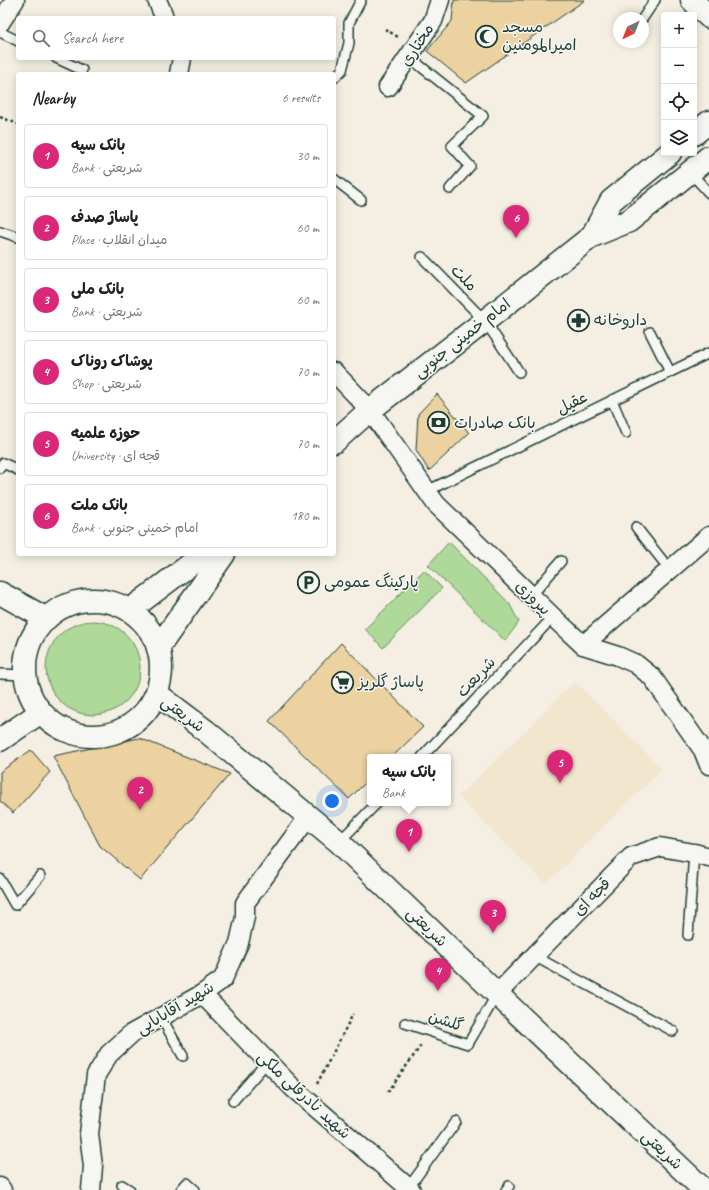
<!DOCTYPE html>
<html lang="en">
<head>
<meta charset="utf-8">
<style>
	body { margin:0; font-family:Caveat,"Playpen Sans Arabic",sans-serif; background:#f2f2f2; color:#202124 }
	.controls { position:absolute; right:12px; top:12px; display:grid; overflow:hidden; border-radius:4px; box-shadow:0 2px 10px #0003 }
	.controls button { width:36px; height:36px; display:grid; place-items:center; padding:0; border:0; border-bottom:1px solid #e0e0e0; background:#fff; color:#202124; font:20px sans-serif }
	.compass { position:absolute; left:613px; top:12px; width:36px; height:36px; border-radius:50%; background:#fff; box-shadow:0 2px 10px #0003; rotate:223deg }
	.you { position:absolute; left:332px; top:801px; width:14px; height:14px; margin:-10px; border:3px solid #fff; border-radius:50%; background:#1a73e8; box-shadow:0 0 0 6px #1a73e833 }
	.badge { display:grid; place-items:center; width:26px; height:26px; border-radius:50%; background:#db2777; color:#fff; font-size:13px; font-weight:700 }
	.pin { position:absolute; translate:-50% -33px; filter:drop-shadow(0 1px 2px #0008) }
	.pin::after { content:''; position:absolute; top:21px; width:14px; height:12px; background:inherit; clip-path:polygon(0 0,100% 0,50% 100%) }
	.popup { position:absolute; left:367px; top:754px; width:84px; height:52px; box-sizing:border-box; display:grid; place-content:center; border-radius:4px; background:#fff; filter:drop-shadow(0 1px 3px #0005); font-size:13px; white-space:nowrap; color:#757577 }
	.popup b { font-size:15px; color:#202124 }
	.popup::after { content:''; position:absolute; left:50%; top:100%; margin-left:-8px; border:8px solid transparent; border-top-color:#fff }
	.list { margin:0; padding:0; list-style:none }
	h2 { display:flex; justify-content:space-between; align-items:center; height:52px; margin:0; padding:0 16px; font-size:17px }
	h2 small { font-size:13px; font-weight:400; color:#757577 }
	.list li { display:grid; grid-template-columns:26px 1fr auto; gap:12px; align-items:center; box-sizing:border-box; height:64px; margin:0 8px 8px; padding:0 8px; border:1px solid #e0e0e0; border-radius:4px }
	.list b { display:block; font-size:15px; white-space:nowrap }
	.list p { margin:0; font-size:13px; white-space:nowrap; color:#757577 }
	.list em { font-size:13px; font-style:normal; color:#757577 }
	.icon { flex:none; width:22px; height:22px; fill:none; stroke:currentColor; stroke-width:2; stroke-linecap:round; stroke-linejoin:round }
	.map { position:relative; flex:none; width:709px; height:1190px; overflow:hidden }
	.search { position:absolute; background:#fff; box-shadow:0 2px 10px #0003; left:16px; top:16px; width:320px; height:44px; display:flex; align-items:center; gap:10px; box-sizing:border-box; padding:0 14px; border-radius:4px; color:#757577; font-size:15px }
	.panel { position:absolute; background:#fff; box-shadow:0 2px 10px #0003; left:16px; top:72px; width:320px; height:484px; border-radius:4px }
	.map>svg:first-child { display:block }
	.built { fill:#f2e6ce }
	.green { fill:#aed998; stroke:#668b66 }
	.building { fill:#ecd1a1; stroke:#1f3d34 }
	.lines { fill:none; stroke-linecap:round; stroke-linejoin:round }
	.service-casing { stroke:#1f3d34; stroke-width:12 }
	.minor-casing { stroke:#1f3d34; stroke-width:21 }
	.tertiary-casing { stroke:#1f3d34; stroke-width:25 }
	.secondary-casing { stroke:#1f3d34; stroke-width:25 }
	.path { stroke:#1f3d34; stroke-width:2.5; stroke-dasharray:3 3; stroke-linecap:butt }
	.service { stroke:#f6f6f2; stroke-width:9 }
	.minor { stroke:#f6f6f2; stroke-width:18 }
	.tertiary { stroke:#f6f6f2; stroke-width:22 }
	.secondary { stroke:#f6f6f2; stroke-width:22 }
	.labels { text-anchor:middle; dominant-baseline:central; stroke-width:3; stroke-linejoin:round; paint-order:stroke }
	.poi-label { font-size:16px; fill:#1f3d34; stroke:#f6f6f2; text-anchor:start }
	.street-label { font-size:16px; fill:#1f3d34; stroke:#f6f6f2 }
</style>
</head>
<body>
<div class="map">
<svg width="709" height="1190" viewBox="0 0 709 1190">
	<rect width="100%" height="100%" fill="#f4efe2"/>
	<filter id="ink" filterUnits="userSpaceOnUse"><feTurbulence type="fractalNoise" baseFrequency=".025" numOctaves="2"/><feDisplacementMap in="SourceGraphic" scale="8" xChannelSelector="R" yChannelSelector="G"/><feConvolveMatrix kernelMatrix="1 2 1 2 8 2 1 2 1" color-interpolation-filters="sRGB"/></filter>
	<g filter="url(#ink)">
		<!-- built -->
		<polygon class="built" points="575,681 662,769 546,884 458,797"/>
		<!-- green -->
		<g class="green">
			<polygon points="449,542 509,603 519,622 505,641 428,565"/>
			<polygon points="424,570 442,588 383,648 365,629"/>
			<circle cx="93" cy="668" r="47"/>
		</g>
		<!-- building -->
		<g class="building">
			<polygon points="454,0 585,0 466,83 427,51 452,21"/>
			<polygon points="437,394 469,433 429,471 416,450 418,414"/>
			<polygon points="341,643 423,727 392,757 370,757 370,778 349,799 269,721"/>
			<polygon points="139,738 230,774 140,880 100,846 53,756"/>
			<polygon points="31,750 50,772 13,813 0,801 0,772"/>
		</g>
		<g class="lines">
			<defs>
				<g id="service">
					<polyline points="643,18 655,0"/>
					<polyline points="0,32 18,41"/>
					<polyline points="409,57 483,116 452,146 470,166 450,189"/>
					<polyline points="56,58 82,70"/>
					<polyline points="334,78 342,70 349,43 349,23 361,0"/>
					<polyline points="690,172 709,193"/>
					<polyline points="334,179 361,200"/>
					<polyline points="0,231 18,237"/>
					<polyline points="422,257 485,321 519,372"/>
					<polyline points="650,332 670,372"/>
					<polyline points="612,400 626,433"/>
					<polyline points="0,468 3,463 18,470"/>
					<polyline points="427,491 709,353"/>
					<polyline points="636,527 670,570"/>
					<polyline points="531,596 561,561"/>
					<polyline points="0,674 25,675"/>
					<polyline points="422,757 553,617"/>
					<polyline points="339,842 377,803"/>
					<polyline points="0,879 15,905 40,876"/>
					<polyline points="688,935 694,853"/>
					<polyline points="534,956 673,1031"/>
					<polyline points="161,1017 183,1056"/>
					<polyline points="405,1023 468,1044 497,994"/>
					<polyline points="233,1101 267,1062"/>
					<polyline points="122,1185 130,1190"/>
					<polyline points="409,1187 456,1122"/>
					<polyline points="181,1190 187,1183 195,1190"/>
					<polyline points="506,1190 509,1186"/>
				</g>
				<g id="minor">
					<polyline points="157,0 163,14 164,18"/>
					<polyline points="0,23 15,0"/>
					<polyline points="179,74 182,58"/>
					<polyline points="388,87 433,21 440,0"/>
					<polyline points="334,372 370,410 436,504 553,617 583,645 618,656 636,664 652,677 703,750 709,765"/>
					<polyline points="583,645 709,536"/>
					<polyline points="202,994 293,1088 411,1190"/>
					<polyline points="497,994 631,857 660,847 694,853 709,857"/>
					<polyline points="0,1187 2,1190"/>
					<polyline points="91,1190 93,1166 89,1134 96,1075 109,1054 131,1034 202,994 223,979 239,943 245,917 245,903 309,816"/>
				</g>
				<g id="tertiary">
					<polyline points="692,0 709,17"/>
					<polyline points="0,593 45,618"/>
				</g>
				<g id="secondary">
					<polyline points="694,134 709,122"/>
					<polyline points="592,236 611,201 670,153"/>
					<polyline points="334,442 370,410 485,321 592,236 629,221 709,157"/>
					<circle cx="93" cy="668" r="68"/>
					<polyline points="130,610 204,554"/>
					<polyline points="158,648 224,554"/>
					<polyline points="157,694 206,731 339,842 497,994 704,1190"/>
					<polyline points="0,740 41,712"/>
				</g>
			</defs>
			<!-- service casing -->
			<use href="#service" class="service-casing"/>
			<!-- minor casing -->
			<use href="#minor" class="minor-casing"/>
			<!-- tertiary casing -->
			<use href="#tertiary" class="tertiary-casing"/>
			<!-- secondary casing -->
			<use href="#secondary" class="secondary-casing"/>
			<!-- path -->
			<g class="path">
				<polyline points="385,29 398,37"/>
				<polyline points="0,117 18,124"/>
				<polyline points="317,1084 353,1014"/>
				<polyline points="388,1092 422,1044"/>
			</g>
			<!-- service -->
			<use href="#service" class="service"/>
			<!-- minor -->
			<use href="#minor" class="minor"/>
			<!-- tertiary -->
			<use href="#tertiary" class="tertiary"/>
			<!-- secondary -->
			<use href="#secondary" class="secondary"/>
		</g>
	</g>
	<!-- icons -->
	<defs>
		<symbol id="mosque-ring" viewBox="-11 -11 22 22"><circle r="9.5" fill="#f6f6f2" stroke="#1f3d34" stroke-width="1.5"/><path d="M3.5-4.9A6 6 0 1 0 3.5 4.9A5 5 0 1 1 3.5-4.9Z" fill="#1f3d34"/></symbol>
		<symbol id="pharmacy-ring" viewBox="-11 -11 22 22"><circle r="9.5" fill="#f6f6f2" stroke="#1f3d34" stroke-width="1.5"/><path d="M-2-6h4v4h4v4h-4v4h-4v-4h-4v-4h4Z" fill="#1f3d34"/></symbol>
		<symbol id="bank-ring" viewBox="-11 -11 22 22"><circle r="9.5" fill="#f6f6f2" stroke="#1f3d34" stroke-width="1.5"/><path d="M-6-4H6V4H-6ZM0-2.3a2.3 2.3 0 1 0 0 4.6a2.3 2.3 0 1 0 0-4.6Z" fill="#1f3d34"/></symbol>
		<symbol id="parking-ring" viewBox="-11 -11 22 22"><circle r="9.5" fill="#f6f6f2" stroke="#1f3d34" stroke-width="1.5"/><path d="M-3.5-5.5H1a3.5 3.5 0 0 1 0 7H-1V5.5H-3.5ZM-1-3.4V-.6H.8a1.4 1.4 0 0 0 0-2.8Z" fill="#1f3d34"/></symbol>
		<symbol id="supermarket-ring" viewBox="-11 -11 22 22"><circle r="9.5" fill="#f6f6f2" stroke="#1f3d34" stroke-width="1.5"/><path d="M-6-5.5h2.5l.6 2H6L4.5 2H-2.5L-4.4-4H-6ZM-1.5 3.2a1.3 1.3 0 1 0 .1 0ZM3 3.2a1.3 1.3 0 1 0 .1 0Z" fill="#1f3d34"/></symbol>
	</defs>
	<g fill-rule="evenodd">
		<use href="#mosque-ring" x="474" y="24" width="25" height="25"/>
		<use href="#pharmacy-ring" x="566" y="308" width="25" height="25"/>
		<use href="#bank-ring" x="426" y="410" width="25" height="25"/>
		<use href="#parking-ring" x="296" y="570" width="25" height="25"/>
		<use href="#supermarket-ring" x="330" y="670" width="25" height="25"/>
	</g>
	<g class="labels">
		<!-- poi labels -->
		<g class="poi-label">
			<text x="502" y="27">مسجد<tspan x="502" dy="18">امیرالمومنین</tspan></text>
			<text x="594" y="320">داروخانه</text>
			<text x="454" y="423">بانک صادرات</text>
			<text x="324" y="582">پارکینگ عمومی</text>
			<text x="358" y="682">پاساژ گلریز</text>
		</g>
		<!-- street labels -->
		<g class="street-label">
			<text transform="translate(417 45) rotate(-57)">مختاری</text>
			<text transform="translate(464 278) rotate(45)">ملت</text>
			<text transform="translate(462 338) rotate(-38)">امام خمینی جنوبی</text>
			<text transform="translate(572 403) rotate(-26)">عقیل</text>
			<text transform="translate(533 598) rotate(44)">پیروزی</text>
			<text transform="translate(476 677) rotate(-47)">شریعت</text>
			<text transform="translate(183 714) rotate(37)">شریعتی</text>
			<text transform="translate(592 897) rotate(-46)">قجه ای</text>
			<text transform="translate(427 927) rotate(44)">شریعتی</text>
			<text transform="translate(175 1008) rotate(-31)">شهید آقابابایی</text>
			<text transform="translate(446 1021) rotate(19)">گلشن</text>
			<text transform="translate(304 1095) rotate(43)">شهید نادرقلی ملکی</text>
			<text transform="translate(662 1150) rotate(43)">شریعتی</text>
		</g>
	</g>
</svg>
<div class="controls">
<button>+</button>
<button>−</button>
<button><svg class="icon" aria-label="locate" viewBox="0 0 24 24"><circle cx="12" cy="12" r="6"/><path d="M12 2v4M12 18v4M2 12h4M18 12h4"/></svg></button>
<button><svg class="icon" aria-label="layers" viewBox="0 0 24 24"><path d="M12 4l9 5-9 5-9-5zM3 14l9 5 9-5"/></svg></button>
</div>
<svg class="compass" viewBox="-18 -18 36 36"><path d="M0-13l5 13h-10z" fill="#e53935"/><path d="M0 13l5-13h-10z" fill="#757577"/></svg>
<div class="you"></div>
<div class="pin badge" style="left:409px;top:852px">1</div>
<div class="popup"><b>بانک سپه</b>Bank</div>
<div class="pin badge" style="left:140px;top:810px">2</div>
<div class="pin badge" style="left:493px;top:933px">3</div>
<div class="pin badge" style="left:438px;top:991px">4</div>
<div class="pin badge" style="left:560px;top:783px">5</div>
<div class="pin badge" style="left:516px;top:238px">6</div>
<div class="search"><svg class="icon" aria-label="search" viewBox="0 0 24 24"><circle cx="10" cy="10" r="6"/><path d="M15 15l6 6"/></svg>Search here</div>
<section class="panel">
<h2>Nearby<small>6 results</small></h2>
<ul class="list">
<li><span class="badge">1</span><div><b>بانک سپه</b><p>Bank · شریعتی</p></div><em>30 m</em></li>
<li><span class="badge">2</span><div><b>پاساژ صدف</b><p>Place · میدان انقلاب</p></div><em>60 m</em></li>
<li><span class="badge">3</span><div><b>بانک ملی</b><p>Bank · شریعتی</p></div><em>60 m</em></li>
<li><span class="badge">4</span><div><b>پوشاک روناک</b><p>Shop · شریعتی</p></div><em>70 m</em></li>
<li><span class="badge">5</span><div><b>حوزه علمیه</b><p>University · قجه ای</p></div><em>70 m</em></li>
<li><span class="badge">6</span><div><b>بانک ملت</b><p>Bank · امام خمینی جنوبی</p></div><em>180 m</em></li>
</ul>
</section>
</div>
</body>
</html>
